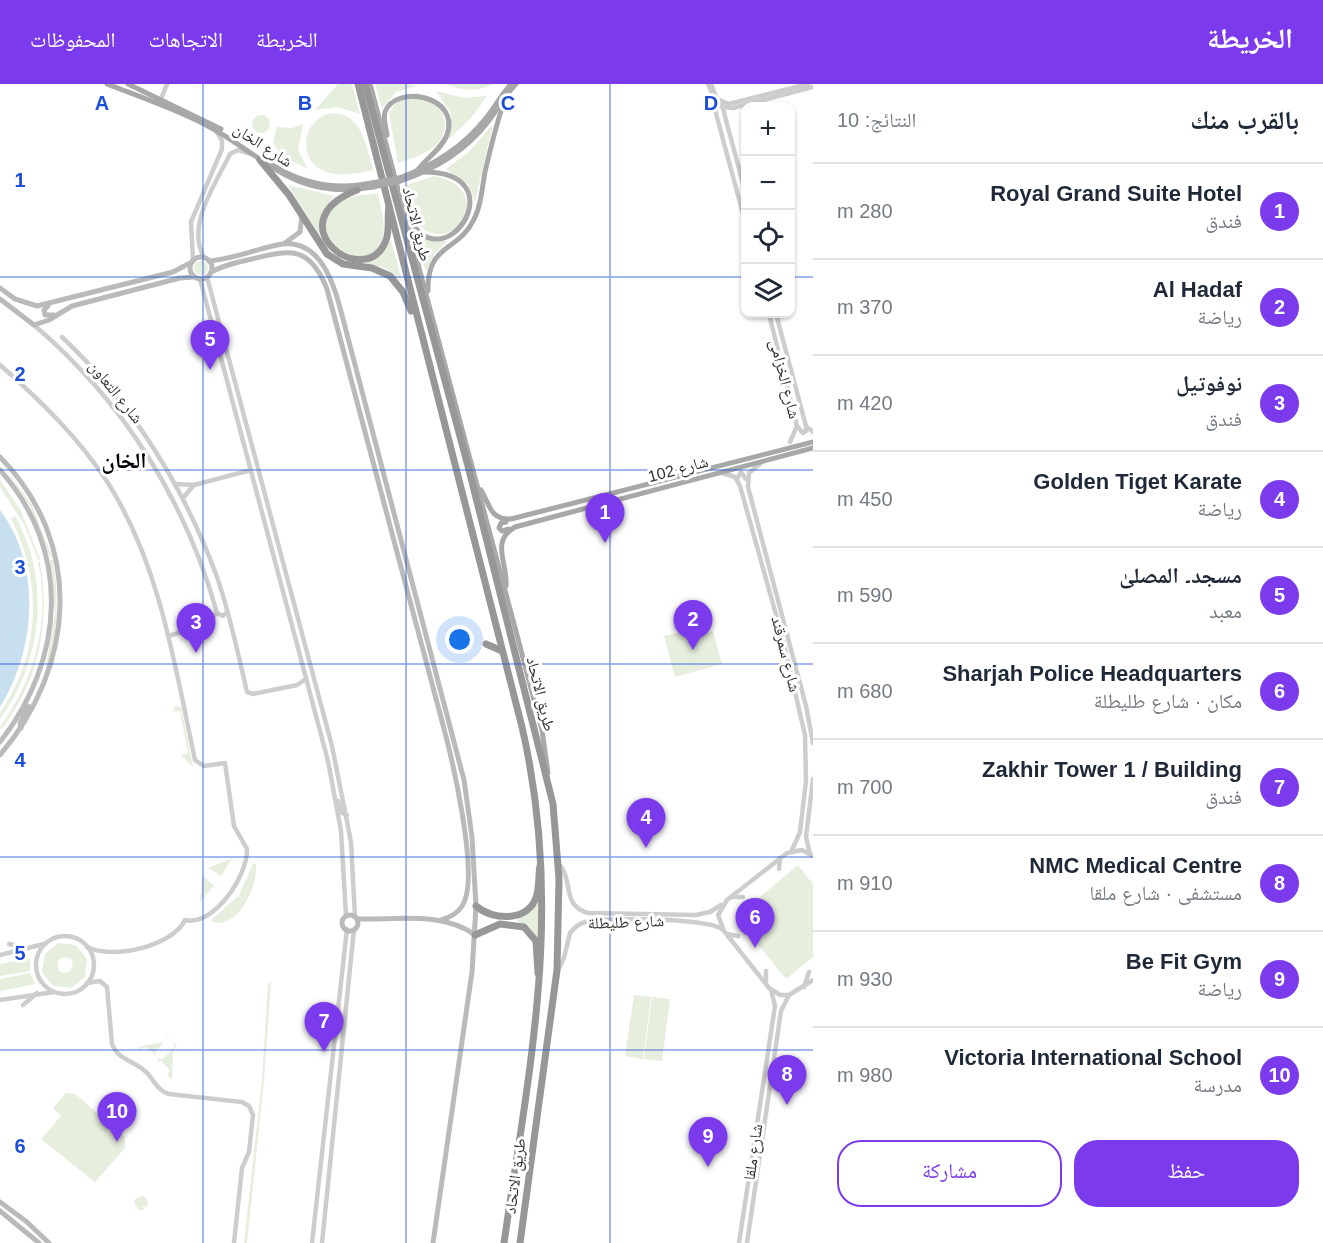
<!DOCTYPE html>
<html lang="ar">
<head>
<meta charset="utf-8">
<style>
	body { margin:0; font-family:Helvetica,"Noto Naskh Arabic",sans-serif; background:#f6f6f7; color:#1f2937; direction:rtl }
	.controls { position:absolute; right:18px; top:18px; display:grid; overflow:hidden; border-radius:12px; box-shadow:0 2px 4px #0004 }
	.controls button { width:54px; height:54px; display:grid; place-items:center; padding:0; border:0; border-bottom:2px solid #e0e1e3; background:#fff; color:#1f2937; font:30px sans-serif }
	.you { position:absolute; left:460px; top:556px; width:21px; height:21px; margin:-15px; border:4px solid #fff; border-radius:50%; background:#1a73e8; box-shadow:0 0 0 9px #1a73e833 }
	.badge { display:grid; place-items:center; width:39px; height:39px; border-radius:50%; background:#7c3aed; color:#fff; font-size:20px; font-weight:700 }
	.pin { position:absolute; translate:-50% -50px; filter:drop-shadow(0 2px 3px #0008) }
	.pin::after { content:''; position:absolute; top:32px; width:21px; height:18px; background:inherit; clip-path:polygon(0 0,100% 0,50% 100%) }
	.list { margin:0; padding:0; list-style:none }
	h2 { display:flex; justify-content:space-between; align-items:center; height:78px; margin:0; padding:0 24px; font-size:26px }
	h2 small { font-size:20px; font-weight:400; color:#747a83 }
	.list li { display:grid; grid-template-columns:39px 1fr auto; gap:18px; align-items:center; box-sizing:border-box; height:96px; padding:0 24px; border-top:2px solid #e0e1e3 }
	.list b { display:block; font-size:22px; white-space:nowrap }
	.list p { margin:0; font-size:20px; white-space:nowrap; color:#747a83 }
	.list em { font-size:20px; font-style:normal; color:#747a83 }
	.actions { display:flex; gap:12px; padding:18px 24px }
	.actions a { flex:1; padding:14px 0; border:2px solid #7c3aed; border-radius:24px; text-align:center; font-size:21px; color:#7c3aed }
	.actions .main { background:#7c3aed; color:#fff }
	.icon { flex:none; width:33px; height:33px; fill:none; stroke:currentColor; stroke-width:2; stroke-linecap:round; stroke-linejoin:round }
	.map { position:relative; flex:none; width:813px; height:1159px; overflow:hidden; direction:ltr }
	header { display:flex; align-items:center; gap:36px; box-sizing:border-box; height:84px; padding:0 30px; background:#7c3aed; color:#fff }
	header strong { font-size:28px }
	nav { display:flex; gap:33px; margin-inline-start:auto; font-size:21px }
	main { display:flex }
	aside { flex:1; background:#fff }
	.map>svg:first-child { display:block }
	.green { fill:#e6eedd; fill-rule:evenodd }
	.water { fill:#c8dfef }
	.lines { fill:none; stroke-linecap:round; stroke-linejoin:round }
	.tertiary { stroke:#cdcdcd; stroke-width:4.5 }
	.secondary { stroke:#bababa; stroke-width:5 }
	.primary { stroke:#a8a8a8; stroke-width:5 }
	.motorway { stroke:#979797; stroke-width:7 }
	.primary-bridge { stroke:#a8a8a8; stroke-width:5 }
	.grid { fill:none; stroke:#1d4ed8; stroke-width:1.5; stroke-opacity:0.55 }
	.labels { text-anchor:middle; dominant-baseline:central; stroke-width:6; stroke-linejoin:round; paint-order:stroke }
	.street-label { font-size:16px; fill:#303030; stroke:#fff }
	.district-label { font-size:22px; font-weight:bold; fill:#000; stroke:#fff }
	.grid-label { font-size:20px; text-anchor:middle; font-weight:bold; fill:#1d4ed8; stroke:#fff; stroke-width:6; stroke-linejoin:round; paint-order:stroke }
</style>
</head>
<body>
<header>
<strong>الخريطة</strong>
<nav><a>الخريطة</a><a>الاتجاهات</a><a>المحفوظات</a></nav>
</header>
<main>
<aside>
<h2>بالقرب منك<small>النتائج: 10</small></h2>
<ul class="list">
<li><span class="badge">1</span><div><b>Royal Grand Suite Hotel</b><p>فندق</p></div><em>280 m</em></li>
<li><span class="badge">2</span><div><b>Al Hadaf</b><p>رياضة</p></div><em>370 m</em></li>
<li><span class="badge">3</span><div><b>نوفوتيل</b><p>فندق</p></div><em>420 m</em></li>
<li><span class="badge">4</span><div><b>Golden Tiget Karate</b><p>رياضة</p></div><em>450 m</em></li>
<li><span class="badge">5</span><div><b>مسجد۔ المصلیٰ</b><p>معبد</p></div><em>590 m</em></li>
<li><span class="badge">6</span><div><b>Sharjah Police Headquarters</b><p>مكان · شارع طليطلة</p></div><em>680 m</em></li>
<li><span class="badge">7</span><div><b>Zakhir Tower 1 / Building</b><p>فندق</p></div><em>700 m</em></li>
<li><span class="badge">8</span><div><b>NMC Medical Centre</b><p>مستشفى · شارع ملقا</p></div><em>910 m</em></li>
<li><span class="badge">9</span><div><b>Be Fit Gym</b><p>رياضة</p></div><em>930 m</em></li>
<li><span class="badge">10</span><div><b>Victoria International School</b><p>مدرسة</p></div><em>980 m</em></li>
</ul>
<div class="actions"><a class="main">حفظ</a><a>مشاركة</a></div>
</aside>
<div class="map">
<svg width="813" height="1159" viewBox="0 0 813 1159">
	<rect width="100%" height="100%" fill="#fff"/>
	<!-- green -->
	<g class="green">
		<polygon points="338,0 352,0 360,30 338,23 315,26"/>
		<polygon points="375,0 411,0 417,2 396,8 382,24"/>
		<path d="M446,0H493C480,8 460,7 446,0Z"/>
		<polygon points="436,7 464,14 487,12 470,35 449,55 451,29"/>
		<path d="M417,9C440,15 455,40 437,60C427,70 411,75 398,79L389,29L399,14Z"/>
		<path d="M327,30C361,24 366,62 373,86C360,89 343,92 330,89C299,82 298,41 327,30Z"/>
		<circle cx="261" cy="40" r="9"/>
		<polygon points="303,40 298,66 308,85 280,71 273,58 277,43 292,44"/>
		<polygon points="493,40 475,118 468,100 446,85 469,68"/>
		<path d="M434,92C472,98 480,135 445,150C415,153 411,125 404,102Z"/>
		<polygon points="288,101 334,112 321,130 320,152"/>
		<path d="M378,109C380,123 387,141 382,155C367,201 293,144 342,117C352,111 367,111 378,109Z"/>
		<polygon points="415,150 430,157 447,157 435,169 426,188"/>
		<polygon points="391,156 402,197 400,197 385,184 365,179 381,169"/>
		<circle cx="201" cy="184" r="7"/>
		<polygon points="0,377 32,421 52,473 50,474 30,422"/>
		<polygon points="0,396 21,427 40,475 38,476 25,442 0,403"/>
		<path d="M15,432C51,495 43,577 0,635V629C41,569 43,498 11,434Z"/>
		<path d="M50,476H53C59,513 58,546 48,582H46L55,529Z"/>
		<path d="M38,478H40C51,539 39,596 1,646L0,643C35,594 51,537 38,478Z"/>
		<polygon points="700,544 702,551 713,547 722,580 675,593 664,552"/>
		<polygon points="175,622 181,623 193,683 181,671 188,669 180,627 173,628"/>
		<polygon points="232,774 221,792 208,784"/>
		<path d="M253,780H256C258,802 238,848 210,837L238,812L245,816L239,811Z"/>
		<polygon points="798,781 813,800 813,873 786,895 736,833"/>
		<polygon points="202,791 214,802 200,818"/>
		<polygon points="539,817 538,856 529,843 517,837 518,834 531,828"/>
		<path d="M58,859L76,861L87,875L85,893L71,904L53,902L42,888L45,870ZM65,873L71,875L73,881L70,887L64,889L59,887L57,881L59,875Z"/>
		<polygon points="30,874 30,887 0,892 0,880"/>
		<polygon points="30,889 35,900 0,907 0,895"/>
		<polygon points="268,899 271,899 264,997 247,1159 244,1159 262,996"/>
		<polygon points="634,911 651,913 643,975 625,972"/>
		<polygon points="652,913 670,915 662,977 644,975"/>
		<polygon points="167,954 171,955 166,955 155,969 154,974 154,969 144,963 141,966 136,961 138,963 163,958"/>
		<polygon points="173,959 175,959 177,962 173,966 172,996 167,990 170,987 161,976 158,979 158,975 163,975 175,962"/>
		<polygon points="66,1009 75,1010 125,1053 125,1064 95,1098 41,1055 61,1032 53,1024"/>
		<polygon points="142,1112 146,1114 148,1120 146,1124 143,1122 144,1126 139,1126 134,1119 135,1115"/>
	</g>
	<!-- water -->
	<path class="water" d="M0,426C42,482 36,565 0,623Z"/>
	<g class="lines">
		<!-- tertiary -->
		<g class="tertiary">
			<polyline points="708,0 716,18 722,23 733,24 813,3"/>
			<polyline points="711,0 717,15 729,20 808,0"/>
			<polyline points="711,11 746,141"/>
			<polyline points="161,15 167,0"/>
			<polyline points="722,21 746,111"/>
			<path d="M204,174C186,141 215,101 230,70L238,66L251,70"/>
			<polyline points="193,177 191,138 222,65 222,57 217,48"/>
			<polyline points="207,193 332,662 351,758 355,833"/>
			<polyline points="200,195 328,677 341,747 346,832"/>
			<polyline points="769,230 797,342 790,358"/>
			<polyline points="776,230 806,342 813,348"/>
			<path d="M34,241C123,317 186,417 217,529L223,532L227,528"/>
			<path d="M62,253C132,319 184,403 217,493C230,530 238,570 247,608L253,610L297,601L306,595"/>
			<path d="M0,281C40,316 79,354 108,399C160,481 175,582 195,676L204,682L225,679L234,742L247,765C248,791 214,843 185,836C173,862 113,876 87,863"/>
			<polyline points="797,342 803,349 806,347 806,342"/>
			<polyline points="761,379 749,389 748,403 806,622 813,659"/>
			<polyline points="722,389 735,393 740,402 782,552 805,651 806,697 800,748 792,766"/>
			<polyline points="737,395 741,388 746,395"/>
			<polyline points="175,400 194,401 251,386"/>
			<polyline points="183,414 194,401"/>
			<polyline points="168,552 205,541 217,529"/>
			<polyline points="338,717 342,729 347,731"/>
			<polyline points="810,770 806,753 813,695"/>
			<polyline points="813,772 802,766 787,769 727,816 718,831 724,847 769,904 780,911 789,911 813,896"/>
			<path d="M559,780C574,797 561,821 588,829L696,831L710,828L721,821"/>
			<polyline points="779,785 780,774"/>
			<polyline points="731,813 743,813"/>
			<polyline points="727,850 738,852"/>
			<circle cx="65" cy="881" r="29"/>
			<polyline points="9,860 27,864"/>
			<polyline points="0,871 44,860"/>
			<path d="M559,884L564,874L570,849C574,844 578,840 585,838C607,833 705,834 722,845"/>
			<path d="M87,899L100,897L107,903L112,960C118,977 137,977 148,990C155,998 158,1007 169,1010L242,1018L249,1022L253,1031L249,1068L242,1084L234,1159"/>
			<polyline points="766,899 766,887"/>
			<polyline points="804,903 809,888"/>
			<polyline points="0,916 54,908"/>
			<polyline points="23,921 37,909"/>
			<polyline points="312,1159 347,845"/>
			<polyline points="322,1159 354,845"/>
			<polyline points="739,1159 775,922 771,906"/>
			<polyline points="747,1159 781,927 789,911"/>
		</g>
		<!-- secondary -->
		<g class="secondary">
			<polyline points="285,159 300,148 302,131"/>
			<circle cx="201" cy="184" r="11"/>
			<path d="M209,177C232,175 254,166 277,161C322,151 335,204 343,235L464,696L472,753L476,822L472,888L433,1159"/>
			<path d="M211,188C224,181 238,178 252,175C291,165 310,162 327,205L443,641C453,678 477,783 465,816C461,827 452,833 441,836"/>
			<polyline points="0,204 15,215 37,222 173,188 192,178"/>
			<polyline points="0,215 34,241 49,236 72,222 180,194 194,193"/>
			<polyline points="48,222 44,226 45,231 54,231"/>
			<path d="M0,373C85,460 75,583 0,671"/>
			<path d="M0,386C72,467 65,575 0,658"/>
			<polyline points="21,644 20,639 28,622"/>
			<circle cx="350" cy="839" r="8"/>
			<path d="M357,835C395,836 443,827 475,851"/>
			<polyline points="0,1118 27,1138 49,1159"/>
			<polyline points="0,1127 39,1159"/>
		</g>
		<!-- primary -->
		<g class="primary">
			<path d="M107,0C140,13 174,24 206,41C268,74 294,117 373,103"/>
			<polyline points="128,0 221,45"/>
			<polyline points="370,0 518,555 542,646 548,689"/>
			<path d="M387,51C386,43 383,36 385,28C395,0 461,11 447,51C441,66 426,74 417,87"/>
			<path d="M271,80C302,100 337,106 372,99"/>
			<path d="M399,94C433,82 463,63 486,34C495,23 501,11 511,0"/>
			<path d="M400,97C434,86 466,66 488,38C498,25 505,11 516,0"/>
			<path d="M408,131C441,204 520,88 424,88"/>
			<path d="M428,207C427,159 458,168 473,137C481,123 482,104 485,88C491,62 497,37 506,12"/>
			<path d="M481,406C490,421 490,436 511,435L813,358"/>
			<polyline points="506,438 501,439 499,444 502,447 509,445"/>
			<path d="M506,502C508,480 490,457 515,443L813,364"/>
		</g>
		<!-- motorway -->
		<g class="motorway">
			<path d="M358,0L522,643C564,824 530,980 504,1159"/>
			<polyline points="365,0 468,382 553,720 559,795 557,886 520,1159"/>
			<polyline points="260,76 289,111 327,170 343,180 372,184 390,192 403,208 411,227"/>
			<path d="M357,106C273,139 366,210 386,156C390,146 387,134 389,123"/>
			<polyline points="486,560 502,567"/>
			<path d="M476,822C492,836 525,838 535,816C540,806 538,793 540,782"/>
			<polyline points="475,851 500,840 524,843 536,857 538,889"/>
		</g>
		<!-- primary-bridge -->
		<g class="primary-bridge">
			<polyline points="372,99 399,94"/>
			<polyline points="373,103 400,97"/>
		</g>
	</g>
	<!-- grid -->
	<path class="grid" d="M203,0V1159M406,0V1159M610,0V1159M0,193H746M790,193H813M0,386H813M0,580H813M0,773H813M0,966H813"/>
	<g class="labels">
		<!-- street labels -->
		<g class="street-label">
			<text transform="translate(263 61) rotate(33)">شارع الخان</text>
			<text transform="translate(417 140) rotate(76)">طريق الاتحاد</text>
			<text transform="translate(785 295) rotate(76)">شارع الخزامى</text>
			<text transform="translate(116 308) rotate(51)">شارع التعاون</text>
			<text transform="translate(678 385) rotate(-15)">شارع 102</text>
			<text transform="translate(786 570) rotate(76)">شارع سمرقند</text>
			<text transform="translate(541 610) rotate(76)">طريق الاتحاد</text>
			<text transform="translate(626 838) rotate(-2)">شارع طليطلة</text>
			<text transform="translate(753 1068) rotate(-82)">شارع ملقا</text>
			<text transform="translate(515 1092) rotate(-82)">طريق الاتحاد</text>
		</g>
		<!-- district labels -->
		<g class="district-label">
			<text x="124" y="376">الخان</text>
		</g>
	</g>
	<g class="grid-label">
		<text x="102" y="26">A</text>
		<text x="305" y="26">B</text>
		<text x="508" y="26">C</text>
		<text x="711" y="26">D</text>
		<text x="20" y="103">1</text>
		<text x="20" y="297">2</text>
		<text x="20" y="490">3</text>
		<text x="20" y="683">4</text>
		<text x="20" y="876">5</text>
		<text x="20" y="1069">6</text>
	</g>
</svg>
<div class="controls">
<button>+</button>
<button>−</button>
<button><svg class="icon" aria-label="locate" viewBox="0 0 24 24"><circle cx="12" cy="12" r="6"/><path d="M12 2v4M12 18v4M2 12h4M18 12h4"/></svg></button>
<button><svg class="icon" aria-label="layers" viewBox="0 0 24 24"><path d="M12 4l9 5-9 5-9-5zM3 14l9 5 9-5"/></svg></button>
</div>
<div class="you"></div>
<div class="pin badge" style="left:605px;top:459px">1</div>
<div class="pin badge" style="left:693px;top:566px">2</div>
<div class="pin badge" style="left:196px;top:569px">3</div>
<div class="pin badge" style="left:646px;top:764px">4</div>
<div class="pin badge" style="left:210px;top:286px">5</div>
<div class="pin badge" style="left:755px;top:864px">6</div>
<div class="pin badge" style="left:324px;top:968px">7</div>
<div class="pin badge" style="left:787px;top:1021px">8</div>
<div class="pin badge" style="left:708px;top:1083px">9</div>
<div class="pin badge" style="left:117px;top:1058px">10</div>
</div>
</main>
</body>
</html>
